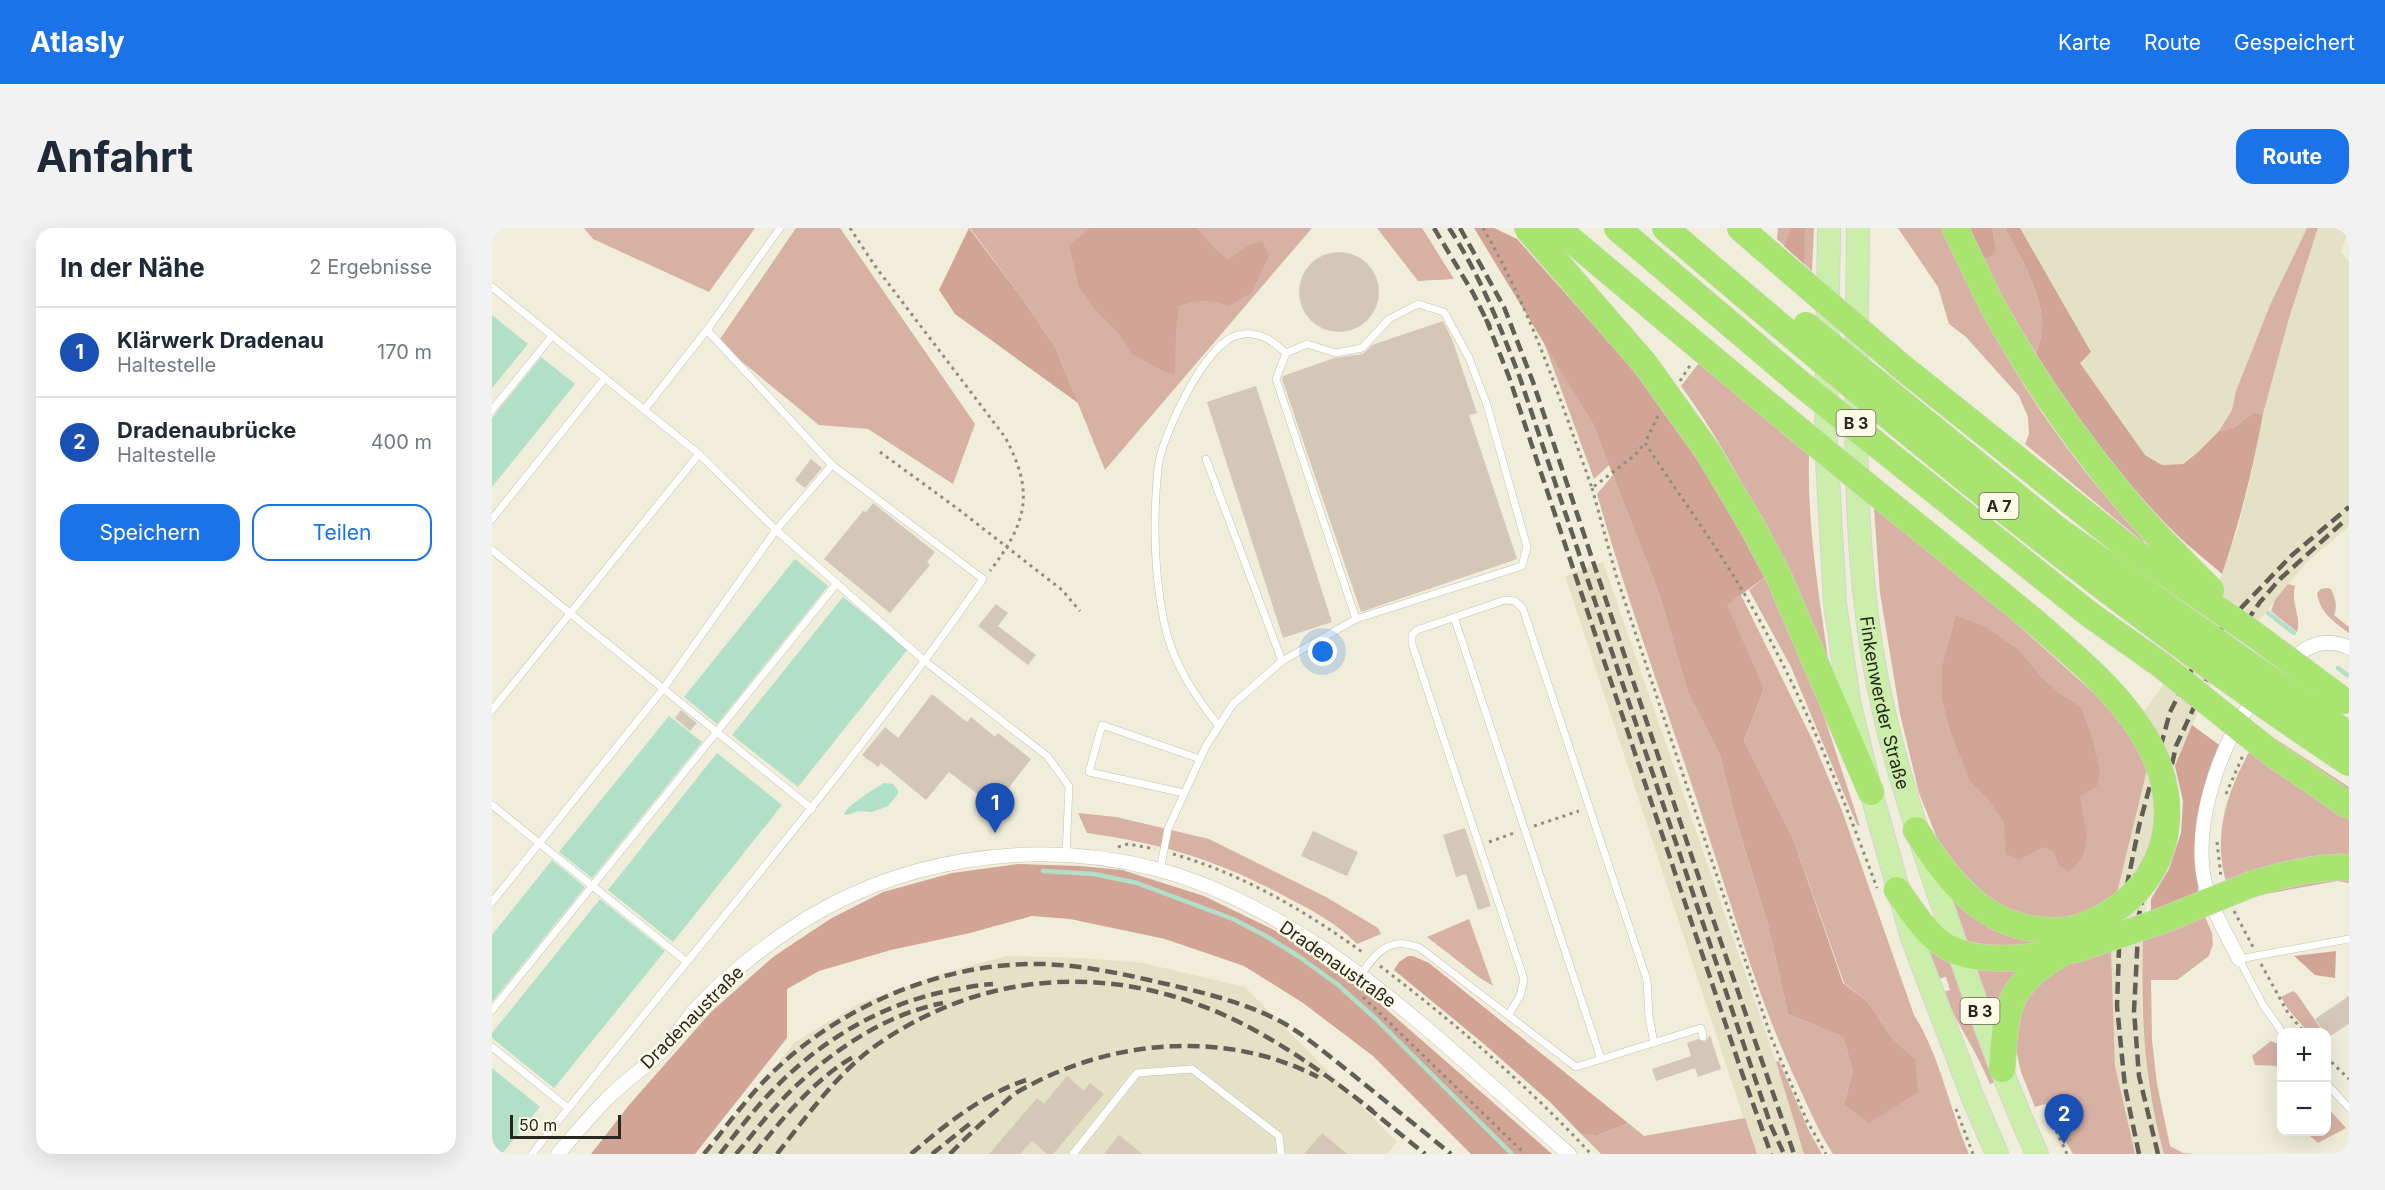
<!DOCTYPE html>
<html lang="de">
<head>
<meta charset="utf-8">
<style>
	body { margin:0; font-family:Inter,sans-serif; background:#f2f2f3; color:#1f2937 }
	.controls { position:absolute; right:18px; bottom:18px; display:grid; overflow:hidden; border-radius:12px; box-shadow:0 6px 24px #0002 }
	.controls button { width:54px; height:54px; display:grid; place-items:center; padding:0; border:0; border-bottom:2px solid #e0e1e3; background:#fff; color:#1f2937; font:30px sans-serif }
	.scale { position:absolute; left:18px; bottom:15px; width:111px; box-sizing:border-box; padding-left:6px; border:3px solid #27261f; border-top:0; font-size:16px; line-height:21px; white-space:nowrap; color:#27261f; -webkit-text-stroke:4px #fdfae7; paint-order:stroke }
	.you { position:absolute; left:831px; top:424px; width:21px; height:21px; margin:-15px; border:4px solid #fff; border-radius:50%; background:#1a73e8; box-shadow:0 0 0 9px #1a73e833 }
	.badge { display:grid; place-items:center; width:39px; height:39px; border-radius:50%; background:#1a73e8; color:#fff; font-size:20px; font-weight:700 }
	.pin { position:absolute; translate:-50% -50px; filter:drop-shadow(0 2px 3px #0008) }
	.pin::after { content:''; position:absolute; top:32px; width:21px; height:18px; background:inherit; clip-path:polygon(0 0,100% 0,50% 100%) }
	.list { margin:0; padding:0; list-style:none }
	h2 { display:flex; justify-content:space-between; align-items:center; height:78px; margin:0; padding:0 24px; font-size:26px }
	h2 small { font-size:20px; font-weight:400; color:#747a83 }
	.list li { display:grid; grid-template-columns:39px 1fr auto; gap:18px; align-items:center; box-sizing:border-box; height:90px; padding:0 24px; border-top:2px solid #e0e1e3 }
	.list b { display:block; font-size:22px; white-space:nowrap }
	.list p { margin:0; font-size:20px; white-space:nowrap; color:#747a83 }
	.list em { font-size:20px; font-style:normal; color:#747a83 }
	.actions { display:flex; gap:12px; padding:18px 24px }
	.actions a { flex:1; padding:14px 0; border:2px solid #1a73e8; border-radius:18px; text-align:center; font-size:21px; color:#1a73e8 }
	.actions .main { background:#1a73e8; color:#fff }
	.map { position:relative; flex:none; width:1857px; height:926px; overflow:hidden; border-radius:18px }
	header { display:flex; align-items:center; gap:36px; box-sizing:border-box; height:84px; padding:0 30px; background:#1a73e8; color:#fff }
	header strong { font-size:28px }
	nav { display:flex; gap:33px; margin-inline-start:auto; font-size:21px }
	.intro { display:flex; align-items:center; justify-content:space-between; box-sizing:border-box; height:144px; padding:0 36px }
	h1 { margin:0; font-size:42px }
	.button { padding:15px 27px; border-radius:18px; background:#1a73e8; color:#fff; font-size:21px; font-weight:700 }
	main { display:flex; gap:36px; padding:0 36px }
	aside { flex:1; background:#fff; border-radius:18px; box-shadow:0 6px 24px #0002 }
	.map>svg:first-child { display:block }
	.built { fill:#e5e1c6 }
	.green { fill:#d8b1a5 }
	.forest { fill:#d1a496 }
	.water { fill:#b2dfc8 }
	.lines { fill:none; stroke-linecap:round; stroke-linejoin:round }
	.stream { stroke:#b2dfc8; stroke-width:4.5 }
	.building { fill:#d5c7b8 }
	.lane-casing { stroke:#c4c1ae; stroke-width:8 }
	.street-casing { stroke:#c4c1ae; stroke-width:15 }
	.primary-casing { stroke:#d4d4d2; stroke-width:24 }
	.highway-casing { stroke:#d4d4d2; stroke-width:27 }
	.path { stroke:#8f8d80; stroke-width:3; stroke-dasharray:3 4.5; stroke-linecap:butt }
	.lane { stroke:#fff; stroke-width:7 }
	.street { stroke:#fff; stroke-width:14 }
	.primary { stroke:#cbefaa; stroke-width:22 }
	.highway { stroke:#a9e471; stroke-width:26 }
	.rail { stroke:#615f55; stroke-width:4.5; stroke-dasharray:12 6; stroke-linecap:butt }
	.highway-bridge-casing { stroke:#d4d4d2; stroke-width:27; stroke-linecap:butt }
	.highway-bridge { stroke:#a9e471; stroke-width:26 }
	.labels { text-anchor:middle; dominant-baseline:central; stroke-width:5; stroke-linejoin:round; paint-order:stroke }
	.shield { fill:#fdfae7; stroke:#67665b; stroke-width:1.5 }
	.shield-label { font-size:16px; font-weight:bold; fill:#27261f }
	.street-label { font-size:18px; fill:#27261f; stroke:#fdfae7 }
</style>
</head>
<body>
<header>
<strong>Atlasly</strong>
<nav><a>Karte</a><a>Route</a><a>Gespeichert</a></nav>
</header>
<div class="intro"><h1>Anfahrt</h1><a class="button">Route</a></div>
<main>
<aside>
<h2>In der Nähe<small>2 Ergebnisse</small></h2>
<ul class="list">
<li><span class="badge" style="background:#1a4fb4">1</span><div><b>Klärwerk Dradenau</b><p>Haltestelle</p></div><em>170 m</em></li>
<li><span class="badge" style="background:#1a4fb4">2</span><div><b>Dradenaubrücke</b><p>Haltestelle</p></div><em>400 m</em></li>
</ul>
<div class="actions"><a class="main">Speichern</a><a>Teilen</a></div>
</aside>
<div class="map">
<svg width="1857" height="926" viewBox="0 0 1857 926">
	<rect width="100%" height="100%" fill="#f0edda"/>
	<!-- built -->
	<g class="built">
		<polygon points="1528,0 1815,0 1778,77 1744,163 1740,182 1727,203 1705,225 1690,236 1670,237 1653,227 1588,135 1556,52"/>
		<polygon points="1826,0 1857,0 1849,24 1857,33 1857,298 1814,335 1727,441 1715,463 1683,538 1654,675 1651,708 1649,774 1656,855 1672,926 1637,926 1618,841 1613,736 1624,669 1657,535 1632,512 1689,431 1730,346 1746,300 1762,235 1771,186 1797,90"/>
		<polygon points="1111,334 1284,834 1312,926 1265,926 1259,912 1073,348"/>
		<polygon points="515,728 589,730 651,735 753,759 905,914 895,926 213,926 302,815 366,776 451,745"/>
	</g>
	<!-- green -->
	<g class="green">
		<polygon points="92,0 263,0 217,64 101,11"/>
		<polygon points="304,0 348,0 483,196 461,256 376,201 327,197 226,114"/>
		<polygon points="478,0 820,0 613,242 563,119 530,70"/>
		<polygon points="885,0 930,0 962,51 926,53"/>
		<polygon points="1286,0 1322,0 1320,43 1285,11"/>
		<path d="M1406,0H1453C1469,36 1484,74 1503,108C1544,183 1595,251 1653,312L1651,314L1533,216L1537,206L1536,189L1527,168L1474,109L1457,96L1446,59Z"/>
		<path d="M1500,0H1513C1529,31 1552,67 1550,102C1549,110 1546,118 1544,126L1496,46L1489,30L1504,20Z"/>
		<polygon points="1815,0 1826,0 1797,90 1771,186 1762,184 1743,199 1727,203 1740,182 1744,163 1778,77"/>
		<polygon points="1051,112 1101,196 1117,237 1102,251"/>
		<path d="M1207,135L1317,227C1315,298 1327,367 1337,437C1292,343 1252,243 1189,158Z"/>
		<path d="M1121,247L1168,368L1196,465L1228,527L1244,592L1276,697L1296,786L1351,809L1361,843L1352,876L1423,831L1400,810L1376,774L1352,755L1302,613L1252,513L1272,460L1234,377L1249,367L1321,513L1349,580L1422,787C1449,830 1457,880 1477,926H1341C1328,906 1318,883 1308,861C1268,777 1243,688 1214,600C1178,489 1137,379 1105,266Z"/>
		<polygon points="1382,280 1487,362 1624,485 1657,534 1624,669 1595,684 1553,694 1525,688 1488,667 1464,641 1445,610 1427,565 1408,486 1388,365"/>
		<polygon points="1276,347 1317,442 1368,598 1365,597 1299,439 1257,362"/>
		<path d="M1796,356L1803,358C1798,374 1810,389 1805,404L1779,383L1783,372Z"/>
		<path d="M1835,360L1839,361C1843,370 1846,378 1842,387L1857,399V405C1842,394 1828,385 1825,365L1829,361Z"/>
		<path d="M1770,502L1857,559V655L1845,653L1763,668L1736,659C1716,602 1741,549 1770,502Z"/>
		<path d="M586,585L624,589L717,611L834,669L886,700L889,706L865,716C845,696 822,683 796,670C728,633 672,616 595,605Z"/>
		<polygon points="1453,657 1570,712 1513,723 1473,716"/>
		<path d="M1711,684L1720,705L1721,716L1717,728L1685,752H1659L1660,812L1665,856L1678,918L1691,925L1703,926H1672C1651,849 1649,788 1651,708Z"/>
		<polygon points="977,691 1001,758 988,750 935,709"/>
		<path d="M1435,719L1461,734L1506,853L1498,856C1485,824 1465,796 1451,764L1458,762L1454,749L1446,751Z"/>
		<polygon points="1619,723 1623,838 1643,926 1581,926 1553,876 1543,879 1529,844 1524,822 1524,799 1533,767 1567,737"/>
		<polygon points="1533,738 1504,797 1484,742"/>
		<polygon points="1801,763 1805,766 1831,804 1816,804 1796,781 1789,769"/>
		<polygon points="1779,813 1789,817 1789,838 1763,837 1760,828"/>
		<polygon points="1287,833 1317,903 1330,926 1312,926 1284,834"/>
		<polygon points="1835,879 1854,900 1826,915 1813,904 1834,904"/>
		<polygon points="1253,890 1265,926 1109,926 1089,906 1104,908 1136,895 1152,908"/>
	</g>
	<!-- forest -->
	<g class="forest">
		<polygon points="477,0 530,70 563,119 586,175 463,86 447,62"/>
		<path d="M598,0H705L721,19L736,32L757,17L770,13L777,27L760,64L737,78C715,71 708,71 687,78L684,101L683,146L671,143L640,126L626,104L605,84L587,59L577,17Z"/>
		<polygon points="982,0 1002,0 1025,11 1138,138 1218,245 1276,347 1235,377 1272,460 1252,513 1302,613 1351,755 1376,774 1400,810 1423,831 1426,864 1377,895 1352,876 1361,843 1351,809 1296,786 1276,697 1244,592 1228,527 1196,465 1168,368 1101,196"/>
		<polygon points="1299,0 1313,0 1312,36 1292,18"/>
		<polygon points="1473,0 1500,0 1504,20 1499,29 1489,30"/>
		<path d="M1513,0H1528L1599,124L1588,135L1653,227L1670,237L1691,236L1705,225L1727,203L1743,199L1762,184L1771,186C1761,241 1748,293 1730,346C1712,330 1692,315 1675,297C1625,245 1582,186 1544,126C1546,118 1549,110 1550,102C1552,67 1529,31 1513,0Z"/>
		<polygon points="1464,388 1490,397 1527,422 1549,449 1568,466 1589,479 1601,513 1608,544 1605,558 1588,568 1595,608 1591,629 1577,644 1566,636 1562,623 1551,619 1527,632 1514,626 1512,594 1496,571 1478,553 1459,505 1450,471 1450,439"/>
		<polygon points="1700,497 1730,519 1714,556 1706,590 1706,664 1659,683 1659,671 1677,641 1689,605 1691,573 1683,538"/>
		<polygon points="526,636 588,638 630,642 712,668 782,702 862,753 1060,926 979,926 881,828 811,775 752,738 673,711 578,691 540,688 478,705 399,722 327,743 295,761 295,810 203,926 99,926 137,877 219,784 281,729 338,691 391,664 460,645"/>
		<polygon points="1844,723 1843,750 1823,747 1802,728"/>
		<polygon points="916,728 921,728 937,735 1136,895 1104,908 1089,906 1058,874 992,816 902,742 907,734"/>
	</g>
	<!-- water -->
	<g class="water">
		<polygon points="0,87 36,116 0,160"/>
		<polygon points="49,129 83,156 0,259 0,190"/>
		<polygon points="303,331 336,358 225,496 192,469"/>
		<polygon points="351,369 416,421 306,559 240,507"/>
		<polygon points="177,488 210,514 100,650 67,624"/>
		<polygon points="225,525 290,577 181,714 116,662"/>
		<path d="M392,555L401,556L406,562V566L396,578L380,584L366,583L355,587L352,586C355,578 383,560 392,555Z"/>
		<polygon points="60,632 93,659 0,774 0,707"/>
		<polygon points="108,671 173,723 62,860 0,810 0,805"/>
		<polygon points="0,840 48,879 10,926 0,926"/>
	</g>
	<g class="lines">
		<!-- stream -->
		<g class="stream">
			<polyline points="1776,385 1802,405"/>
			<polyline points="1846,440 1855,447"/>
			<polyline points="551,643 602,646 645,655 741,691 774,708 806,728 845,756 884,791 1020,926"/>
		</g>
	</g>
	<!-- building -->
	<g class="building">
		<circle cx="847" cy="64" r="40"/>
		<polygon points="951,93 960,111 985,185 977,187 1025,331 869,384 790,151 791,148 842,130 871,126 880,117"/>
		<polygon points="764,158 840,394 791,410 715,174"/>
		<polygon points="319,231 330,240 313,260 303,252"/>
		<polygon points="381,275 443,324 435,334 438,337 398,385 332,331 371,283 374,284"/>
		<polygon points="504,376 516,385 506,398 544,427 536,437 486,398"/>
		<polygon points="440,466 475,494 479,489 503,509 506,505 539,531 502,579 457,544 434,572 389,535 386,539 370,527 393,499 406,510"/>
		<polygon points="189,482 205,495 198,503 183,490"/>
		<polygon points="973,600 999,678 986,682 974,646 964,649 951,607"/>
		<polygon points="821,603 866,624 855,648 809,628"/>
		<polygon points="1857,768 1857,796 1835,810 1834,804 1832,804 1823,791"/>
		<polygon points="1218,807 1229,841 1206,849 1203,840 1164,853 1160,841 1199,828 1195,815 1206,811 1213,814"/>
		<polygon points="575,848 592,863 598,855 612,866 561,926 555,926 540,913 528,926 497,926 545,870 552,876"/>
		<polygon points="830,905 855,926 812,926"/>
		<polygon points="627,907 650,926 612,926"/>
	</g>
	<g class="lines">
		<defs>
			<g id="lane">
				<polyline points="0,59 207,226 284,302 434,434 555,528 577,558 574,627"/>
				<polyline points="0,182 60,108"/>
				<polyline points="152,182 215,102 288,0"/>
				<polyline points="714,231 790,433"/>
				<polyline points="0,291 113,150"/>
				<polyline points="0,322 320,581"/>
				<polyline points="962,389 1109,831"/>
				<polyline points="0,482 207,226"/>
				<path d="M727,498C702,467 680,434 672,394C662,345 661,291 666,240C669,209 713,115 746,107C766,102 780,112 794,125"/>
				<polyline points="692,565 597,544 610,497 708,531"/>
				<polyline points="0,577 195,734"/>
				<polyline points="668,642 676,601 714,518 741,476 790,433 864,391 1030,338 1035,319 995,177 977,130 952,84 926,76 897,91 870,120 844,125 815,116 794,125 784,151 864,391"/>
				<polyline points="0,674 171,461 284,302 340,237"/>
				<path d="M868,748C884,725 897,707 928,720L1084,839L1209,800L1211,809"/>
				<polyline points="0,782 345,355"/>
				<polyline points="1017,786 1028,768 1032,751 920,416 920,407 925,402 1013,372 1023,373 1031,381 1155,752 1157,789 1162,815"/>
				<polyline points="1790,804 1771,777 1747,731 1857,711"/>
				<polyline points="0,819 76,880"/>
				<polyline points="1834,855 1857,880"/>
				<path d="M40,926C191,734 352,551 491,351L340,237L215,102"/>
				<polyline points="581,926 645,845 700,841 787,908 789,926"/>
			</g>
			<g id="street">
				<path d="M1795,436C1814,418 1832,408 1857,420"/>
				<path d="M1747,731C1736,709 1722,686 1715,663C1697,603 1727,515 1765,467"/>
				<path d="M66,926C83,906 100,885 119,867C135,851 154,839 170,823C181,812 190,798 200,785C228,754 263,725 297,702C403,630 541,609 664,641C722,656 780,687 829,719C918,779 996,856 1077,926"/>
			</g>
			<g id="primary">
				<polyline points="1337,0 1334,214 1343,375 1357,473 1379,564 1420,710 1481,870 1505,926"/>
				<path id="s1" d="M1366,0C1365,129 1359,259 1375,388C1388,497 1423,599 1459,702C1485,777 1512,854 1545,926"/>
			</g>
			<g id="highway">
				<polyline points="1463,0 1499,75"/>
				<polyline points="1216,224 1259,296 1286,347 1379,564"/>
				<path d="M1424,602C1462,663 1504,712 1582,701"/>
				<path d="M1760,656C1793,646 1823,639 1857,639"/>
				<path d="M1405,662C1418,680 1431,702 1449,715C1482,740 1551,729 1589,720"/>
				<path d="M1510,841C1515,781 1512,760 1567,727"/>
			</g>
		</defs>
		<!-- lane casing -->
		<use href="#lane" class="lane-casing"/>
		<!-- street casing -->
		<use href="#street" class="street-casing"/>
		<!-- primary casing -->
		<use href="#primary" class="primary-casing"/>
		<!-- highway casing -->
		<use href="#highway" class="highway-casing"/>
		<!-- path -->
		<g class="path">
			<path d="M358,0L383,38L513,209C543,265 535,294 498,343"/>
			<path d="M991,0C1039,82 1068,171 1100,260L1142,228L1153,215"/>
			<polyline points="1188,153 1199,136"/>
			<path d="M1166,188L1153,215C1183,261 1216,306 1244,352C1303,448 1346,555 1385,660"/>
			<polyline points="388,224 466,281 570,362 588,383"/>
			<polyline points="1100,260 1124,347 1279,809 1315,893 1334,926"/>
			<polyline points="1734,566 1752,525"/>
			<polyline points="1042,598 1087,583"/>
			<polyline points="997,614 1025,604"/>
			<polyline points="1725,614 1729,649"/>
			<polyline points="626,619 636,616 663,621"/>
			<path d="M681,626C751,646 815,684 873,726"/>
			<polyline points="1742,683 1761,719"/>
			<polyline points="1769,736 1796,785 1812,804"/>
			<path d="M888,738C963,795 1035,857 1099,926"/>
			<polyline points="871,769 1033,926"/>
			<polyline points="1834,829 1857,851"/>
			<polyline points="1464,881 1481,926"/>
			<polyline points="1561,896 1575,926"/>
		</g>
		<!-- lane -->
		<use href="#lane" class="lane"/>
		<!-- street -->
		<use href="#street" class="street"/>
		<!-- primary -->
		<use href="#primary" class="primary"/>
		<!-- highway -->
		<use href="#highway" class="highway"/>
		<!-- rail -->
		<g class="rail">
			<polyline points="942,0 981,65 998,99"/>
			<path d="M957,0C988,47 1008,98 1028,150L1279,898L1292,926"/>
			<polyline points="968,0 1012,79 1041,154 1212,665 1302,926"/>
			<polyline points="994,91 1017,149 1250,845 1279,926"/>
			<polyline points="875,879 933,926"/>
			<path d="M212,926C233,900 258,866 282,843C352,776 453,734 550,736C586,737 622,744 657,752C704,763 753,773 795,797C818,811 839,830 860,846C893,873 926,899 959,926"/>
			<path d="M228,926C241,909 254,892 268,876C317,820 383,777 456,763C471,760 486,757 501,756"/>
			<path d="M244,926C258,910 271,892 285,877C328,831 388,787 451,775"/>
			<path d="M262,926C289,892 326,847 365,827"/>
			<path d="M285,926C315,888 346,844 386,816C499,738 632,735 753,797C799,821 840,851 881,883"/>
			<path d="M419,926C454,896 490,867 534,852"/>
			<polyline points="440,926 480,894"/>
			<path d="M458,926C474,909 491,894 508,879C514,873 521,866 529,862C619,811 733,801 826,849"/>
			<polyline points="1647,926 1633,859 1625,778 1628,692 1647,598 1678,484 1701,439 1727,403 1799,328 1857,279"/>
			<polyline points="1666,926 1647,848 1642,783 1647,687 1684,518 1716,449 1768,374 1788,351 1850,295"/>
		</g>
		<defs>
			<g id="highway-bridge">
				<polyline points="1035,0 1153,136 1216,224"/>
				<path d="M1065,0C1183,99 1300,198 1420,294C1461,327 1502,360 1543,394C1581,427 1623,461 1650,504C1700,583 1674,672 1582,701"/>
				<polyline points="1125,0 1310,157 1597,386 1669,437 1778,524 1857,578"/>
				<path d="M1173,0C1393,188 1616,375 1857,535"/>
				<polyline points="1248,0 1410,139 1634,318 1759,404 1852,473"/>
				<path d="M1499,75C1537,145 1583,211 1634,272C1660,304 1690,333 1719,362"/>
				<polyline points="1314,97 1566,302 1857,507"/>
				<polyline points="1589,720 1669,693 1760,656"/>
			</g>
		</defs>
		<!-- highway-bridge casing -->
		<use href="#highway-bridge" class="highway-bridge-casing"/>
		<!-- highway-bridge -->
		<use href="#highway-bridge" class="highway-bridge"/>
	</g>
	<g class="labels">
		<!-- shield labels -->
		<g class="shield">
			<rect x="1344.5" y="182" width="39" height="26" rx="4.5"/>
			<rect x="1487.5" y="265" width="39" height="26" rx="4.5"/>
			<rect x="1468.5" y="770" width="39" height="26" rx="4.5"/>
		</g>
		<g class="shield-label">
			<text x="1364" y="195">B 3</text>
			<text x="1507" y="278">A 7</text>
			<text x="1488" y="783">B 3</text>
		</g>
		<!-- street labels -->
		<g class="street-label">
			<text stroke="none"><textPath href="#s1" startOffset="477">Finkenwerder Straße</textPath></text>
			<text transform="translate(846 736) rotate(35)">Dradenaustraße</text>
			<text transform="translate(200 789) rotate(-45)">Dradenaustraße</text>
		</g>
	</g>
</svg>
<div class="controls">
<button>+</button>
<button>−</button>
</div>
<div class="scale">50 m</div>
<div class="you"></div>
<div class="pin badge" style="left:503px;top:605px;background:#1a4fb4">1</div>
<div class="pin badge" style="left:1572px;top:916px;background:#1a4fb4">2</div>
</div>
</main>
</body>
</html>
